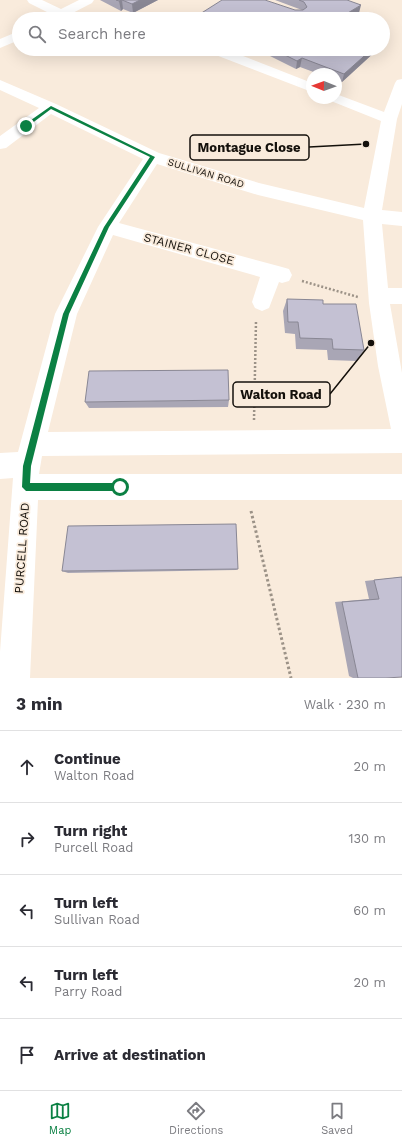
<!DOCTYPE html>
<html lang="en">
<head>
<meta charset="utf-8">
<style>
	body { margin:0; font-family:"Work Sans",sans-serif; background:#f7f7f7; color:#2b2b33 }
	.compass { position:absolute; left:306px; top:68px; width:36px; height:36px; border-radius:50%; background:#fff; box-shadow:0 4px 16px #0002; rotate:271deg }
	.stop { position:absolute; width:12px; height:12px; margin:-9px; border:3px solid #0b8043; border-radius:50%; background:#fff }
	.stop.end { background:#0b8043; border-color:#fff; box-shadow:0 1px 4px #0008 }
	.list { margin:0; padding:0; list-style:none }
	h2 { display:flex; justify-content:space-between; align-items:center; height:52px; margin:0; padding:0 16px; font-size:17px }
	h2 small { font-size:13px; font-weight:400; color:#7c7c81 }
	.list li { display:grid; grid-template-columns:26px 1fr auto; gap:12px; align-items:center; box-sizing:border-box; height:72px; padding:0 16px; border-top:1px solid #e1e1e2 }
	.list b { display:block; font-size:15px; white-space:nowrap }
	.list p { margin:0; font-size:13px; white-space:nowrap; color:#7c7c81 }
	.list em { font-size:13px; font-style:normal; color:#7c7c81 }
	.icon { flex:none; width:22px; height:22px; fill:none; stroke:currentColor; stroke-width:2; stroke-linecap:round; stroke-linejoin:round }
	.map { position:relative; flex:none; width:402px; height:678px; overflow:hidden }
	.search { position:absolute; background:#fff; box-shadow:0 4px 16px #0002; left:12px; right:12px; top:12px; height:44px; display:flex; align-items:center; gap:10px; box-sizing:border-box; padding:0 14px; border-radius:22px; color:#7c7c81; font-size:15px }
	.sheet { height:412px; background:#fff }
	nav { display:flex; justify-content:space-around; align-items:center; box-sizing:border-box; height:56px; border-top:1px solid #e1e1e2; background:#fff; font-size:11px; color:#7c7c81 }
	nav a { display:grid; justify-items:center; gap:2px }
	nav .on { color:#0b8043 }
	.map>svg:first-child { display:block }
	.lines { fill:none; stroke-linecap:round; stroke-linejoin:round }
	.path-far2 { stroke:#9c9287; stroke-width:1.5; stroke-dasharray:1 1; stroke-linecap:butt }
	.path-far1 { stroke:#9c9287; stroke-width:2.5; stroke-dasharray:2 2; stroke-linecap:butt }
	.path { stroke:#9c9287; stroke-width:3; stroke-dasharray:2.5 2.5; stroke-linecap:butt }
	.minor { fill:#fff; fill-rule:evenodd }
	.wall { fill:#a9a6b5 }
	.shaded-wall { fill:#898794 }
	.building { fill:#c4c1d3; stroke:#898794 }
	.route { fill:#0b8043 }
	.labels { text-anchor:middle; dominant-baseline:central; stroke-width:3.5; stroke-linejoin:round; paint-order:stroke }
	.far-street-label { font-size:10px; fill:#14100b; stroke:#f9ebdc }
	.street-label { font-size:12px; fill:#14100b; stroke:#f9ebdc }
	.leader { fill:none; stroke:#14100b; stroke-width:1.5 }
	.callout-dot { fill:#14100b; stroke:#f9ebdc; stroke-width:1.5 }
	.callout { fill:#f9ebdc; stroke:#14100b; stroke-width:1.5 }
	.callout-label { font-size:13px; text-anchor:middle; font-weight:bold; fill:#14100b }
</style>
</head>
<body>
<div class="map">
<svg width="402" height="678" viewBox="0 0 402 678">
	<rect width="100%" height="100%" fill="#f9ebdc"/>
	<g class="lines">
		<!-- path-far2 -->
		<g class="path-far2">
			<polyline points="128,49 133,51 160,49"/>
			<polyline points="179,49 197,55"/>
		</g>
		<!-- path-far1 -->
		<g class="path-far1">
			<polyline points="302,281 358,297"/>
			<polyline points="254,420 256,321"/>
		</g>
		<!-- path -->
		<polyline class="path" points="251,511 291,678"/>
		<!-- minor -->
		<g class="minor">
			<polygon points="27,0 42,0 61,9 79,0 94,0 92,3 61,19 45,19 51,14 29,3"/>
			<polygon points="19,31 19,40 0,48 0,39"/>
			<polygon points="206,49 225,49 312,83 312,92 208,52"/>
			<path d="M402,79V104L397,119L382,210L402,212V226L382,224L388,288H402V304H390L402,373V453L42,456L39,474H402V500H38L30,678H0V652L13,478L0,479V453L18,452L55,314L98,227L143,159L51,114L6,148L0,149V136L39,108L0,90V80L56,104L159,153L259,183L364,208L381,121L331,101L329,98H336V94L384,112L395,83L397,80ZM157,164L258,195L363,220L369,303L378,366L391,429L48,432L77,314L113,235L260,277L252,302L255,308L262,311L269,308L279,282L282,283L289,281L292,275L289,269L282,267L119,223Z"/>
		</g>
	</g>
	<!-- wall -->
	<g class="wall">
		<polygon points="100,0 158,0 133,13 123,9 121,11"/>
		<polygon points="275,0 347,0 359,13 295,10 303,10 302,10"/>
		<polygon points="239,49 378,49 342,82 336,80 336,74 319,74 300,67 296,69 264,53 260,56"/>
		<polygon points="287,299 364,350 357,361 328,360 327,350 296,349 295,334 285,333 283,311"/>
		<polygon points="229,400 228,407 89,408 85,402"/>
		<polygon points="238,569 236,570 68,573 62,571"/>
		<polygon points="402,577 386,678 353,678 349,676 335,602 369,599 365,581 374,580"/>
	</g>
	<!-- shaded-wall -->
	<g class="shaded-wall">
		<polygon points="122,0 123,9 121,11 119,1"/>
		<polygon points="140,0 158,0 133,13 132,4"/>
		<polygon points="361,5 359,13 349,19 338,19"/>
		<polygon points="261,49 264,49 264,53 260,56"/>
		<polygon points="372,49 378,49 342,82 344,74"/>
		<polygon points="302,58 300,67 296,69 297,61"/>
	</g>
	<!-- building -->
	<g class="building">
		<polygon points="116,0 140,0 132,4 122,0 119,1"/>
		<polygon points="222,0 265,0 295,10 303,10 307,7 304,2 299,0 347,0 361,5 338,19 192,19"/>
		<polygon points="273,49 372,49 344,74 302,58 297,61"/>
		<polygon points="287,299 323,300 323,304 356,304 364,350 333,349 332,339 300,338 298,322 288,322"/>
		<polygon points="228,370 229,400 85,402 89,371"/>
		<polygon points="236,524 238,569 62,571 68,526"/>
		<polygon points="402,577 402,677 386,678 358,678 342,602 379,599 374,580"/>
	</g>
	<!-- route -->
	<polygon class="route" points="51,106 155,157 109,227 69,314 31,466 30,483 120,483 124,487 120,491 26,491 22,487 23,466 63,314 104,227 150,157 51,109 27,127 24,127 24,125"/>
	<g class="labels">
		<!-- far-street labels -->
		<g class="far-street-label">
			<text transform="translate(206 173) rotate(17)">SULLIVAN ROAD</text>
		</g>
		<!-- street labels -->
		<g class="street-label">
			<text transform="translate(189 249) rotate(15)">STAINER CLOSE</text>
			<text transform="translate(22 548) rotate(-86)">PURCELL ROAD</text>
		</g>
	</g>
	<!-- callouts -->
	<path class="leader" d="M366 144L309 147M371 343L330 394"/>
	<g class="callout-dot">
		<circle cx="366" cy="144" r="4"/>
		<circle cx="371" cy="343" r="4"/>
	</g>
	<g class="callout">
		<rect x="190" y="135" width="119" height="25" rx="4"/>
		<rect x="233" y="382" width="97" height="25" rx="4"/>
	</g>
	<g class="callout-label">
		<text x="249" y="152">Montague Close</text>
		<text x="281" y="399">Walton Road</text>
	</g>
</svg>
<svg class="compass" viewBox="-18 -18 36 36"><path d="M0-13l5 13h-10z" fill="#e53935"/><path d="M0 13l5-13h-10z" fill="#7c7c81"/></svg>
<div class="stop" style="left:120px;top:487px"></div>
<div class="stop end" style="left:26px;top:126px"></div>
<div class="search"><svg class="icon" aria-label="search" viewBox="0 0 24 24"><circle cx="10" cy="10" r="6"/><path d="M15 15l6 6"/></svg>Search here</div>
</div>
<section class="sheet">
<h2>3 min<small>Walk · 230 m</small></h2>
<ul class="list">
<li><svg class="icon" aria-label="ahead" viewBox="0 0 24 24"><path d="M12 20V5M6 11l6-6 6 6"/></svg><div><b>Continue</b><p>Walton Road</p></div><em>20 m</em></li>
<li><svg class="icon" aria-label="right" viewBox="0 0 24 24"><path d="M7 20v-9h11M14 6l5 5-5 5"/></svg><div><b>Turn right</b><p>Purcell Road</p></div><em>130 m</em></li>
<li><svg class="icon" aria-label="left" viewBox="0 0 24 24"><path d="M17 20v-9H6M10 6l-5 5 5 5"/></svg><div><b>Turn left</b><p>Sullivan Road</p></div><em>60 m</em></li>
<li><svg class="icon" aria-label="left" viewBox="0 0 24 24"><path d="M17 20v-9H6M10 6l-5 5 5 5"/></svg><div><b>Turn left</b><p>Parry Road</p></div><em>20 m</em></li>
<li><svg class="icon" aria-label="arrive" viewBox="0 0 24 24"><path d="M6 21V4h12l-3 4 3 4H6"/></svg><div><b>Arrive at destination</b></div></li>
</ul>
</section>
<nav>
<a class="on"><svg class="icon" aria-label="map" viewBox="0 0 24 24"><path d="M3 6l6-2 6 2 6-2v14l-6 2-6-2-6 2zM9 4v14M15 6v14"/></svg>Map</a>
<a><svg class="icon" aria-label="directions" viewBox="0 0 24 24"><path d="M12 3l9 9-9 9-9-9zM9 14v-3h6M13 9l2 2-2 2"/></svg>Directions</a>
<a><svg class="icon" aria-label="saved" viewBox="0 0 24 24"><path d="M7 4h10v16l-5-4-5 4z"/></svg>Saved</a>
</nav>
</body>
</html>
